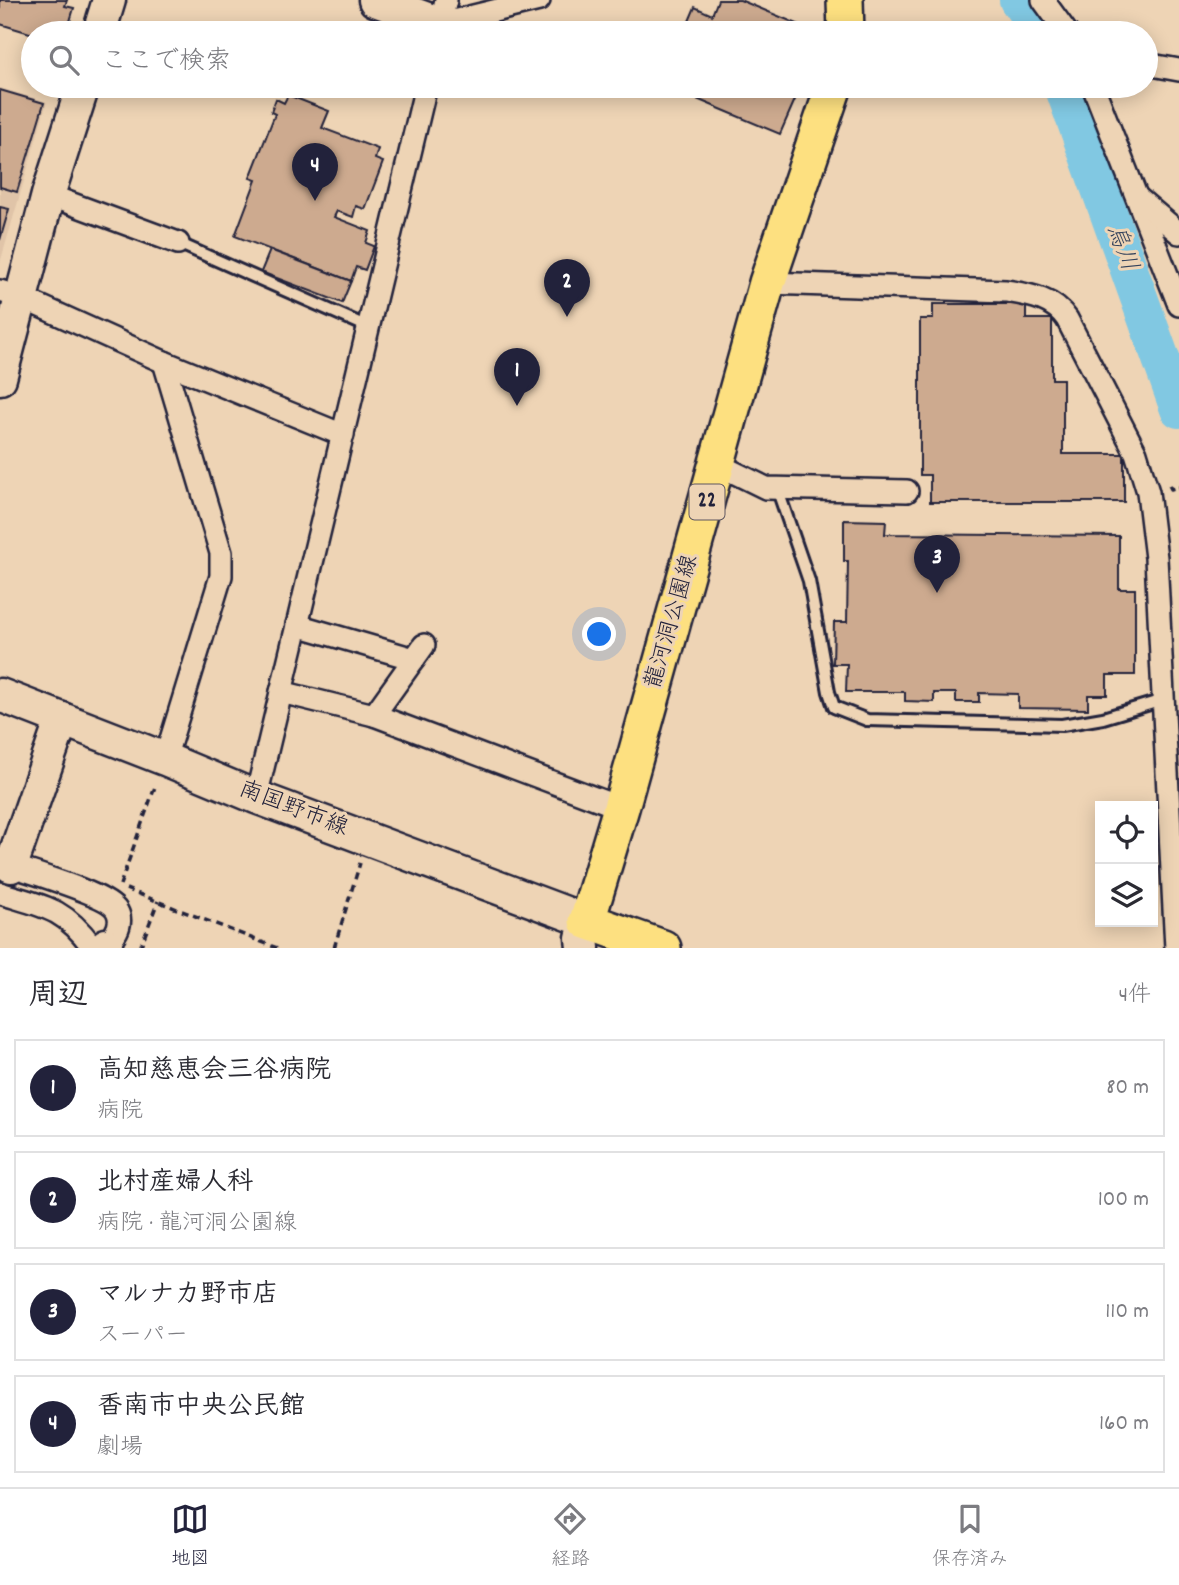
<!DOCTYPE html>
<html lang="ja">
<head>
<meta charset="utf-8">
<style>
	body { margin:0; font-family:Dekko,"Klee One",sans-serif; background:#f7f7f7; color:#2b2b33 }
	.controls { position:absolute; right:21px; bottom:21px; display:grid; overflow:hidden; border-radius:0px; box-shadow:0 4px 18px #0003 }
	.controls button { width:63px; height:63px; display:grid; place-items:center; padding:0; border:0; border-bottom:2px solid #e1e1e2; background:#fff; color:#2b2b33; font:35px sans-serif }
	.you { position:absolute; left:600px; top:635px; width:24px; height:24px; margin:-18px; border:5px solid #fff; border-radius:50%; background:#1a73e8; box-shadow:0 0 0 10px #1a73e833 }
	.badge { display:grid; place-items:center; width:46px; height:46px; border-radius:50%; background:#22223b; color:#fff; font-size:23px; font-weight:700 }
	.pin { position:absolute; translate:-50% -58px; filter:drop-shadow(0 2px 4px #0008) }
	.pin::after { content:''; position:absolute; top:37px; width:24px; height:21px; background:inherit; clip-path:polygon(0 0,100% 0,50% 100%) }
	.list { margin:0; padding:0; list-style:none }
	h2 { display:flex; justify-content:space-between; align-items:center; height:91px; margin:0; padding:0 28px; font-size:30px }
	h2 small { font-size:23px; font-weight:400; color:#7c7c81 }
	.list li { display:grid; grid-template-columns:46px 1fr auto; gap:21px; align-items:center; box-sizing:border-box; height:98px; margin:0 14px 14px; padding:0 14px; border:2px solid #e1e1e2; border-radius:0px }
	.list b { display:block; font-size:26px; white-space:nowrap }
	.list p { margin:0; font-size:23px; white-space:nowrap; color:#7c7c81 }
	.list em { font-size:23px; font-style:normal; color:#7c7c81 }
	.icon { flex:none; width:38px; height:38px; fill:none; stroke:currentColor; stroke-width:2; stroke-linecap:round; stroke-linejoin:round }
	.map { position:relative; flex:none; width:1179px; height:948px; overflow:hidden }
	.search { position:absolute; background:#fff; box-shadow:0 4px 18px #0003; left:21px; right:21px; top:21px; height:77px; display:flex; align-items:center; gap:18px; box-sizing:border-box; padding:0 24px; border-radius:38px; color:#7c7c81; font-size:26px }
	.sheet { height:539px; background:#fff }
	nav { display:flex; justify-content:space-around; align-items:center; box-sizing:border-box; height:98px; border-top:2px solid #e1e1e2; background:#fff; font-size:19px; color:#7c7c81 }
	nav a { display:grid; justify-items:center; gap:4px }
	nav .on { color:#22223b }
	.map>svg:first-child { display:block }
	.built { fill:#e0c4a8 }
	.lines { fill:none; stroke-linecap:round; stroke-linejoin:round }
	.river { stroke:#81c8e2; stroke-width:38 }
	.building { fill:#cdaa8f; stroke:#22223b; stroke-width:2 }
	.lane-casing { stroke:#22223b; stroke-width:16 }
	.street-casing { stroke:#22223b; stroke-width:26 }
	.secondary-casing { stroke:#22223b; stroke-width:37 }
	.primary-casing { stroke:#22223b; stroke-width:40 }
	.path { stroke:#22223b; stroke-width:3.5; stroke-dasharray:7 5; stroke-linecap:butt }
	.lane { stroke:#eed4b5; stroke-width:10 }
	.street { stroke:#eed4b5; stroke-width:21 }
	.secondary { stroke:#eed4b5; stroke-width:32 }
	.primary { stroke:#fde080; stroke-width:35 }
	.labels { text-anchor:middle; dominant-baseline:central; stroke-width:6; stroke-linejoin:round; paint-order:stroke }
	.shield { fill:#eed4b5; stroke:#5f5760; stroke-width:2 }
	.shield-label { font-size:21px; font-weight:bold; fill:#22223b }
	.street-label { font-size:23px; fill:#22223b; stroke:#eed4b5 }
	.water-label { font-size:24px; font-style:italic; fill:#35435c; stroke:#eed4b5 }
</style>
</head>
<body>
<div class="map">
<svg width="1179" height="948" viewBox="0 0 1179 948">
	<rect width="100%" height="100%" fill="#eed4b5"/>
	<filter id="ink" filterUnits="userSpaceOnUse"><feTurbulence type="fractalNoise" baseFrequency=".0143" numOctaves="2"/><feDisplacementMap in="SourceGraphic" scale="14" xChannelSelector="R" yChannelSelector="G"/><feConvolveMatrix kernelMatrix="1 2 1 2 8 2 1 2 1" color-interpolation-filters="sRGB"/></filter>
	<g filter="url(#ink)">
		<!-- built -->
		<polygon class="built" points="0,88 47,102 0,263"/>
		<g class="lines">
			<!-- river -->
			<g class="river">
				<polyline points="1018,0 1041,33"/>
				<polyline points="1063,86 1179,409"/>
			</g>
		</g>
		<!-- building -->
		<g class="building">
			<polygon points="0,0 67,0 65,6 74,8 68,28 59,25 57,33 33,34 0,24"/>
			<polygon points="718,0 740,0 800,25 797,33 684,33 695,7 712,15"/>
			<polygon points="666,86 801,86 780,134"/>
			<polygon points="0,90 44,103 17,192 0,187"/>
			<polygon points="288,95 329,111 322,128 378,149 375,159 383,162 365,209 356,206 353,217 337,211 334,217 370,231 366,243 374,246 365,270 356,267 351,281 235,236 256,180 250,178 275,114 271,112 276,99 284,103"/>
			<polygon points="0,207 9,209 0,240"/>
			<polygon points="270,250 351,281 342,303 261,272"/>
			<polygon points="933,304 1026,304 1026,319 1052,319 1052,379 1063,379 1063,454 1124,454 1124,502 930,502 930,475 920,475 920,319 933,319"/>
			<polygon points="844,520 886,521 885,534 1119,536 1119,589 1135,589 1135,675 1107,675 1107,695 1088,695 1088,709 1018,708 1018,694 979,693 979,702 956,702 956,693 934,693 934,702 905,701 905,692 846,692 847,664 833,664 834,622 847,622 848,561 844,561"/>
		</g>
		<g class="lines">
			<defs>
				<g id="lane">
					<polyline points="178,243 368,327"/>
					<polyline points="777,488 809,581 829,692 834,707 867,720 1062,725 1103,718 1163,700"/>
				</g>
				<g id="street">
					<polyline points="1043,0 1067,33"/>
					<polyline points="441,24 539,0"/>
					<polyline points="438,33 446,0"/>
					<polyline points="1146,64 1179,70"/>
					<polyline points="1093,86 1179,305"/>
					<polyline points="48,195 178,243"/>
					<polyline points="1138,198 1179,233"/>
					<path d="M767,283L1006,291C1029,295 1053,298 1067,319L1136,453L1148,492L1156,558L1176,948"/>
					<polyline points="0,291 20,297 164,362 343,435"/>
					<polyline points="164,362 221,553 221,576 165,759"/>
					<polyline points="717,464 766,488 907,491"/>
					<polyline points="297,625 414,659"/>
					<polyline points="281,692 374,715 424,645"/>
					<polyline points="374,715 621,808"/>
					<polyline points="256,797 426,86"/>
					<path d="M0,862C22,870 109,894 117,911C124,924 115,936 106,945H91C63,907 42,906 0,893"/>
				</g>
				<g id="secondary">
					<polyline points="375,0 441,24"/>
					<polyline points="99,33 109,0"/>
					<polyline points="0,378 48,195 83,86"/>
					<polyline points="0,695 165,759 256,797 587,921 582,938 583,948"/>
					<polyline points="11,866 62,719"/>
					<polyline points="106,948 106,945"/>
				</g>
				<g id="primary">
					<polyline points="845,0 846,33"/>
					<polyline points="663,948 587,921 621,808 767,283 834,86"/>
				</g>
			</defs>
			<!-- lane casing -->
			<use href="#lane" class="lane-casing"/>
			<!-- street casing -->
			<use href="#street" class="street-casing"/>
			<!-- secondary casing -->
			<use href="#secondary" class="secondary-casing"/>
			<!-- primary casing -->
			<use href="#primary" class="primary-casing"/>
			<!-- path -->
			<g class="path">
				<polyline points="1169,485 1171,489 1179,487"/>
				<polyline points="120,885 156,784"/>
				<polyline points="126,889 277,948"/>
				<polyline points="140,948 158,901"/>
				<polyline points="334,948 360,863"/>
			</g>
			<!-- lane -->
			<use href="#lane" class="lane"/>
			<!-- street -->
			<use href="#street" class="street"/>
			<!-- secondary -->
			<use href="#secondary" class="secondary"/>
			<!-- primary -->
			<use href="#primary" class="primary"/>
		</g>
	</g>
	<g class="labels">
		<!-- shield labels -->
		<rect class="shield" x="689.5" y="484.5" width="35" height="35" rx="5"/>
		<g class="shield-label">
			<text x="707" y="502">22</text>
		</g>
		<!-- street labels -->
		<g class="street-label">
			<text transform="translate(673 622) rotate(-74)">龍河洞公園線</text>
			<text transform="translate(293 810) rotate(21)">南国野市線</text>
		</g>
		<!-- water labels -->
		<g class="water-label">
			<text transform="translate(1121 248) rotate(70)">烏川</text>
		</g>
	</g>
</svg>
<div class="controls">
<button><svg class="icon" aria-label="locate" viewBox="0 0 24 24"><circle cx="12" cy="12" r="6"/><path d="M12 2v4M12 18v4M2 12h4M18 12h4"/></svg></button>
<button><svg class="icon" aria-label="layers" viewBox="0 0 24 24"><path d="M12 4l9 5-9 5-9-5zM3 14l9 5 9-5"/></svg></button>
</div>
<div class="you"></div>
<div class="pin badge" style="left:517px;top:406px">1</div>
<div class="pin badge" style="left:567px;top:317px">2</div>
<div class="pin badge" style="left:937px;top:593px">3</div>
<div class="pin badge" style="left:315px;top:201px">4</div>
<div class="search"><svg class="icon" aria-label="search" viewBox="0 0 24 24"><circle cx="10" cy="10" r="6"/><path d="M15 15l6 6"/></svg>ここで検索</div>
</div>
<section class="sheet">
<h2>周辺<small>4件</small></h2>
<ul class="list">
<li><span class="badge">1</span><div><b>高知慈恵会三谷病院</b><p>病院</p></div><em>80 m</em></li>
<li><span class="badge">2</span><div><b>北村産婦人科</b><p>病院 · 龍河洞公園線</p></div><em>100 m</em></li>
<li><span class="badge">3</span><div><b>マルナカ野市店</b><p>スーパー</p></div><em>110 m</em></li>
<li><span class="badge">4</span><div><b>香南市中央公民館</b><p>劇場</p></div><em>160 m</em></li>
</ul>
</section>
<nav>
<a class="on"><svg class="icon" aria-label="map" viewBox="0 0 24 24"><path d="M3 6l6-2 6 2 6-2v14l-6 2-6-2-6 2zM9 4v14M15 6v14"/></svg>地図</a>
<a><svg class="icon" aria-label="directions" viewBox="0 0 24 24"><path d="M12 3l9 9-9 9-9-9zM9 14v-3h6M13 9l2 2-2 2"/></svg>経路</a>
<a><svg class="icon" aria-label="saved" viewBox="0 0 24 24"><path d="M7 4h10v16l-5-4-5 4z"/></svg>保存済み</a>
</nav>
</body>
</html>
